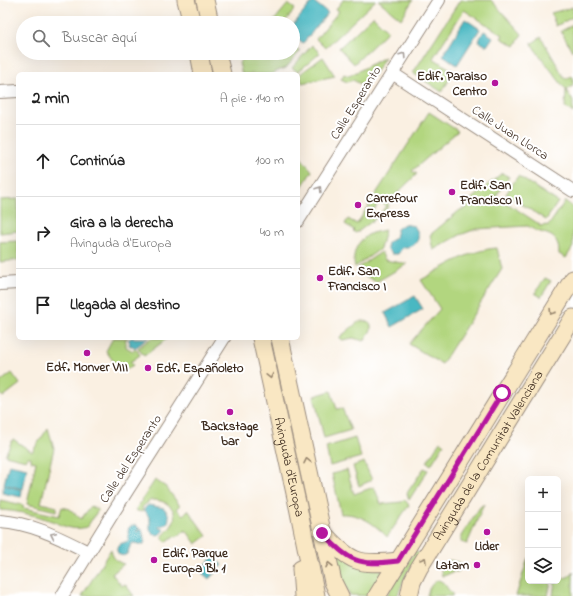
<!DOCTYPE html>
<html lang="es">
<head>
<meta charset="utf-8">
<style>
	body { margin:0; font-family:"Indie Flower",sans-serif; background:#f2f2f2; color:#222 }
	.controls { position:absolute; right:12px; bottom:12px; display:grid; overflow:hidden; border-radius:6px; box-shadow:0 4px 16px #0002 }
	.controls button { width:36px; height:36px; display:grid; place-items:center; padding:0; border:0; border-bottom:1px solid #e0e0e0; background:#fff; color:#222; font:20px sans-serif }
	.stop { position:absolute; width:12px; height:12px; margin:-9px; border:3px solid #b5179e; border-radius:50%; background:#fff }
	.stop.end { background:#b5179e; border-color:#fff; box-shadow:0 1px 4px #0008 }
	.list { margin:0; padding:0; list-style:none }
	h2 { display:flex; justify-content:space-between; align-items:center; height:52px; margin:0; padding:0 16px; font-size:17px }
	h2 small { font-size:13px; font-weight:400; color:#767676 }
	.list li { display:grid; grid-template-columns:26px 1fr auto; gap:12px; align-items:center; box-sizing:border-box; height:72px; padding:0 16px; border-top:1px solid #e0e0e0 }
	.list b { display:block; font-size:15px; white-space:nowrap }
	.list p { margin:0; font-size:13px; white-space:nowrap; color:#767676 }
	.list em { font-size:13px; font-style:normal; color:#767676 }
	.icon { flex:none; width:22px; height:22px; fill:none; stroke:currentColor; stroke-width:2; stroke-linecap:round; stroke-linejoin:round }
	.map { position:relative; flex:none; width:573px; height:596px; overflow:hidden }
	.search { position:absolute; background:#fff; box-shadow:0 4px 16px #0002; left:16px; top:16px; width:284px; height:44px; display:flex; align-items:center; gap:10px; box-sizing:border-box; padding:0 14px; border-radius:22px; color:#767676; font-size:15px }
	.panel { position:absolute; background:#fff; box-shadow:0 4px 16px #0002; left:16px; top:72px; width:284px; height:268px; border-radius:6px }
	.map>svg:first-child { display:block }
	.green { fill:#b2d67f; stroke:#76804e }
	.water { fill:#4ab8c2; stroke:#427170 }
	.lines { fill:none; stroke-linecap:round; stroke-linejoin:round }
	.minor-casing { stroke:#9a8d80; stroke-width:14 }
	.secondary-casing { stroke:#9a8d80; stroke-width:19 }
	.minor { stroke:#fff; stroke-width:12 }
	.secondary { stroke:#f9e7c3; stroke-width:17 }
	.oneway { stroke:#a79f9a }
	.oneway2 { stroke:#9a8870 }
	.route { stroke:#b5179e; stroke-width:5 }
	.poi-dot { fill:#b5179e; stroke:#fff; stroke-width:1.5 }
	.labels { text-anchor:middle; dominant-baseline:central; stroke-width:4; stroke-linejoin:round; paint-order:stroke }
	.poi-label { font-size:13px; font-weight:bold; fill:#3b2a1e; stroke:#fff; text-anchor:start }
	.street-label { font-size:13px; fill:#3b2a1e; stroke:#fff }
</style>
</head>
<body>
<div class="map">
<svg width="573" height="596" viewBox="0 0 573 596">
	<rect width="100%" height="100%" fill="#fff"/>
	<filter id="ink" filterUnits="userSpaceOnUse"><feTurbulence type="fractalNoise" baseFrequency=".025" numOctaves="2"/><feDisplacementMap in="SourceGraphic" scale="8" xChannelSelector="R" yChannelSelector="G"/><feConvolveMatrix kernelMatrix="1 2 1 2 8 2 1 2 1" color-interpolation-filters="sRGB"/></filter>
	<filter id="wash" filterUnits="userSpaceOnUse"><feTurbulence type="fractalNoise" baseFrequency=".012" numOctaves="4" result="noise"/><feDisplacementMap in="SourceGraphic" scale="16" xChannelSelector="R" yChannelSelector="G"/><feGaussianBlur stdDeviation="0.9" result="paint"/><feColorMatrix in="noise" values="0 0 0 0 0 0 0 0 0 0 0 0 0 0 0 0 0 1.4 0 .05"/><feComposite in="paint" operator="in"/></filter>
	<g filter="url(#wash)">
		<rect width="100%" height="100%" fill="#faf0e2"/>
		<!-- green -->
		<g class="green">
			<polygon points="343,0 376,0 325,48 316,39 339,11 336,9"/>
			<polygon points="378,0 413,0 401,19"/>
			<polygon points="460,0 491,0 522,34 515,46 501,38 503,35 464,10 433,58 452,70 448,76 450,78 442,92 413,73"/>
			<polygon points="288,4 295,9 284,23 272,23"/>
			<polygon points="573,7 573,17 556,26 551,13"/>
			<polygon points="373,16 388,31 354,64 339,48"/>
			<polygon points="573,25 573,50 572,51 561,31"/>
			<polygon points="541,37 565,79 572,76 573,77 573,86 566,90 573,101 573,113 565,107 566,90 531,44"/>
			<polygon points="293,45 300,51 286,68 280,70 271,74 242,74 239,63 247,53 293,53"/>
			<polygon points="312,45 320,53 298,72 292,68"/>
			<polygon points="323,57 335,76 302,83 300,74"/>
			<polygon points="385,57 366,87 353,80 347,82 341,79 344,74 349,76"/>
			<polygon points="429,112 458,131 412,171 417,174 387,203 389,205 382,215 380,214 386,206 380,201 374,210 368,206"/>
			<polygon points="298,154 312,171 298,193"/>
			<path d="M502,173L509,177L496,196L539,224V226L549,225L565,201L573,207V247L566,258L559,254C559,229 542,237 528,226L476,229L460,235L433,250L430,235L460,210L467,208L469,201Z"/>
			<polygon points="518,176 558,202 546,220 506,194"/>
			<polygon points="18,199 18,231 0,233 0,200"/>
			<polygon points="367,208 379,216 359,231 355,233 353,231 354,230 345,224 348,219 357,224"/>
			<path d="M385,230L380,249L355,267C351,253 358,239 372,233C376,232 381,231 385,230Z"/>
			<polygon points="18,241 18,260 0,262 0,242"/>
			<path d="M497,248L502,269L442,364L409,344L440,309L421,280C445,267 469,250 497,248Z"/>
			<polygon points="381,252 385,260 407,264 376,282 362,274 358,268"/>
			<polygon points="545,278 551,281 541,297 535,293"/>
			<path d="M361,321C366,321 369,321 371,326V330L364,341L353,338L343,340L340,339V337L357,323Z"/>
			<polygon points="113,338 128,338 125,340 126,342 126,347 133,351 136,349 140,355 130,362 133,365 122,373 106,351"/>
			<polygon points="151,338 168,338 144,356 138,348"/>
			<polygon points="12,373 20,384 3,397 0,394 0,382"/>
			<polygon points="331,391 337,409 342,408 351,430 324,438 314,396"/>
			<polygon points="48,428 54,448 41,503 57,507 56,511 27,504 36,462 31,461 31,457 28,457 26,460 5,455 13,439 32,452"/>
			<polygon points="355,438 361,457 330,466 326,447"/>
			<polygon points="440,441 444,444 431,465 427,462"/>
			<polygon points="364,462 372,480 359,486 353,466"/>
			<polygon points="424,468 428,470 409,500 407,493"/>
			<path d="M347,470L354,494L374,487L381,504L402,502L404,499L409,505L387,537C375,524 360,513 341,514L332,474Z"/>
			<path d="M155,480L166,487L180,506L177,509L183,515L188,510L207,536L196,544L186,530L176,537L174,536L166,542L162,537C164,534 168,531 170,528C182,512 168,499 151,500L142,507L143,512L137,511L136,509Z"/>
			<path d="M0,500L23,505V508L59,516L62,507L70,509L81,519L91,506L98,510L87,527C68,532 63,524 46,519C31,514 15,511 0,510Z"/>
			<polygon points="484,504 467,544 461,542 461,536 480,507"/>
			<path d="M111,549C112,557 116,562 124,564L112,574L122,586L125,584L134,596H82Z"/>
			<polygon points="415,551 420,554 407,573 397,596 386,596"/>
			<polygon points="334,552 383,570 384,572 369,596 350,595 340,577"/>
			<polygon points="528,558 528,581 551,581 548,596 516,596"/>
			<path d="M449,560L461,563L458,572C452,570 448,576 442,576L441,570Z"/>
			<path d="M573,572V596H553L555,581H558V576C564,579 569,578 573,572Z"/>
			<path d="M438,580C446,582 446,589 452,593V596H427C428,589 432,583 438,580Z"/>
		</g>
		<!-- water -->
		<g class="water">
			<polygon points="313,1 328,13 303,43 293,35 293,25"/>
			<polygon points="465,19 480,29 457,65 443,55"/>
			<polygon points="484,31 493,37 487,46 478,41"/>
			<path d="M404,224L414,226C423,237 417,248 403,247L398,254H392L387,249L388,242L395,238L397,229Z"/>
			<polygon points="415,296 423,309 392,327 385,313"/>
			<polygon points="131,338 148,338 135,348 133,346 131,346 129,345 130,342 128,340"/>
			<polygon points="9,464 27,468 23,489 4,484"/>
			<polygon points="4,485 22,490 21,497 2,493"/>
			<path d="M148,505L164,508L169,515C169,523 167,525 160,526V528L164,529C161,534 159,536 153,534L150,530V519L144,509Z"/>
			<path d="M136,525L140,529L137,530V532L142,529L145,541L143,545L134,543L131,544L127,554C122,558 116,554 117,548L120,544L128,541C131,534 123,526 136,525Z"/>
			<polygon points="213,557 222,565 209,579 200,571"/>
		</g>
	</g>
	<g filter="url(#ink)">
		<g class="lines">
			<defs>
				<g id="minor">
					<polyline points="392,73 573,191"/>
					<polyline points="0,92 18,91"/>
					<polyline points="298,221 439,0"/>
					<polyline points="0,284 18,283"/>
					<path d="M0,521C32,523 60,538 88,552"/>
					<polyline points="62,596 113,513 224,338"/>
				</g>
				<g id="secondary">
					<polyline points="186,0 192,23"/>
					<polyline points="205,0 210,23"/>
					<polyline points="199,53 203,74"/>
					<polyline points="217,53 222,74"/>
					<path id="s1" d="M261,338L298,507L316,596"/>
					<polyline points="280,338 333,582 340,596"/>
					<path d="M323,533C351,562 357,566 398,561"/>
					<polyline points="303,596 301,569 305,567"/>
					<polyline points="377,596 573,279"/>
					<path id="s2" d="M409,596L412,582L419,568L573,318"/>
				</g>
			</defs>
			<!-- minor casing -->
			<use href="#minor" class="minor-casing"/>
			<!-- secondary casing -->
			<use href="#secondary" class="secondary-casing"/>
			<!-- minor -->
			<use href="#minor" class="minor"/>
			<!-- secondary -->
			<use href="#secondary" class="secondary"/>
		</g>
		<!-- one-way arrows -->
		<defs><path id="oneway-chevron" d="M-2-3.5L2.5 0L-2 3.5" fill="none" stroke-width="1.6" stroke-linecap="round" stroke-linejoin="round"/></defs>
		<g class="oneway">
			<use href="#oneway-chevron" transform="translate(403 55) rotate(-57)"/>
			<use href="#oneway-chevron" transform="translate(319 189) rotate(-58)"/>
			<use href="#oneway-chevron" transform="translate(53 535) rotate(-155)"/>
		</g>
		<g class="oneway2">
			<use href="#oneway-chevron" transform="translate(552 312) rotate(122)"/>
			<use href="#oneway-chevron" transform="translate(270 376) rotate(78)"/>
			<use href="#oneway-chevron" transform="translate(307 461) rotate(-102)"/>
			<use href="#oneway-chevron" transform="translate(424 560) rotate(-59)"/>
			<use href="#oneway-chevron" transform="translate(329 565) rotate(-102)"/>
		</g>
	</g>
	<g class="lines" filter="url(#ink)">
		<!-- route -->
		<path class="route" d="M322,533C351,562 357,566 398,561L502,393"/>
	</g>
	<!-- markers -->
	<g class="poi-dot">
		<circle cx="495" cy="83" r="4"/>
		<circle cx="452" cy="192" r="4"/>
		<circle cx="358" cy="205" r="4"/>
		<circle cx="320" cy="278" r="4"/>
		<circle cx="87" cy="353" r="4"/>
		<circle cx="148" cy="368" r="4"/>
		<circle cx="230" cy="412" r="4"/>
		<circle cx="487" cy="532" r="4"/>
		<circle cx="154" cy="560" r="4"/>
		<circle cx="477" cy="565" r="4"/>
	</g>
	<g class="labels">
		<!-- poi labels -->
		<g class="poi-label">
			<text x="487" y="76" text-anchor="end">Edif. Paraiso<tspan x="487" dy="15">Centro</tspan></text>
			<text x="460" y="185">Edif. San<tspan x="460" dy="15">Francisco II</tspan></text>
			<text x="366" y="198">Carrefour<tspan x="366" dy="15">Express</tspan></text>
			<text x="328" y="271">Edif. San<tspan x="328" dy="15">Francisco I</tspan></text>
			<text x="87" y="367" text-anchor="middle">Edf. Monver VIII</text>
			<text x="156" y="368">Edf. Españoleto</text>
			<text x="230" y="426" text-anchor="middle">Backstage<tspan x="230" dy="15">bar</tspan></text>
			<text x="487" y="546" text-anchor="middle">Lider</text>
			<text x="162" y="553">Edif. Parque<tspan x="162" dy="15">Europa Bl. 1</tspan></text>
			<text x="469" y="565" text-anchor="end">Latam</text>
		</g>
		<!-- street labels -->
		<g class="street-label">
			<text transform="translate(356 103) rotate(-58)">Calle Esperanto</text>
			<text transform="translate(510 133) rotate(33)">Calle Juan Llorca</text>
			<text stroke="none"><textPath href="#s2" startOffset="162">Avinguda de la Comunitat Valenciana</textPath></text>
			<text transform="translate(131 459) rotate(-57)">Calle del Esperanto</text>
			<text stroke="none"><textPath href="#s1" startOffset="132">Avinguda d'Europa</textPath></text>
		</g>
	</g>
</svg>
<div class="controls">
<button>+</button>
<button>−</button>
<button><svg class="icon" aria-label="layers" viewBox="0 0 24 24"><path d="M12 4l9 5-9 5-9-5zM3 14l9 5 9-5"/></svg></button>
</div>
<div class="stop" style="left:502px;top:393px"></div>
<div class="stop end" style="left:322px;top:533px"></div>
<div class="search"><svg class="icon" aria-label="search" viewBox="0 0 24 24"><circle cx="10" cy="10" r="6"/><path d="M15 15l6 6"/></svg>Buscar aquí</div>
<section class="panel">
<h2>2 min<small>A pie · 140 m</small></h2>
<ul class="list">
<li><svg class="icon" aria-label="ahead" viewBox="0 0 24 24"><path d="M12 20V5M6 11l6-6 6 6"/></svg><div><b>Continúa</b></div><em>100 m</em></li>
<li><svg class="icon" aria-label="right" viewBox="0 0 24 24"><path d="M7 20v-9h11M14 6l5 5-5 5"/></svg><div><b>Gira a la derecha</b><p>Avinguda d'Europa</p></div><em>40 m</em></li>
<li><svg class="icon" aria-label="arrive" viewBox="0 0 24 24"><path d="M6 21V4h12l-3 4 3 4H6"/></svg><div><b>Llegada al destino</b></div></li>
</ul>
</section>
</div>
</body>
</html>
